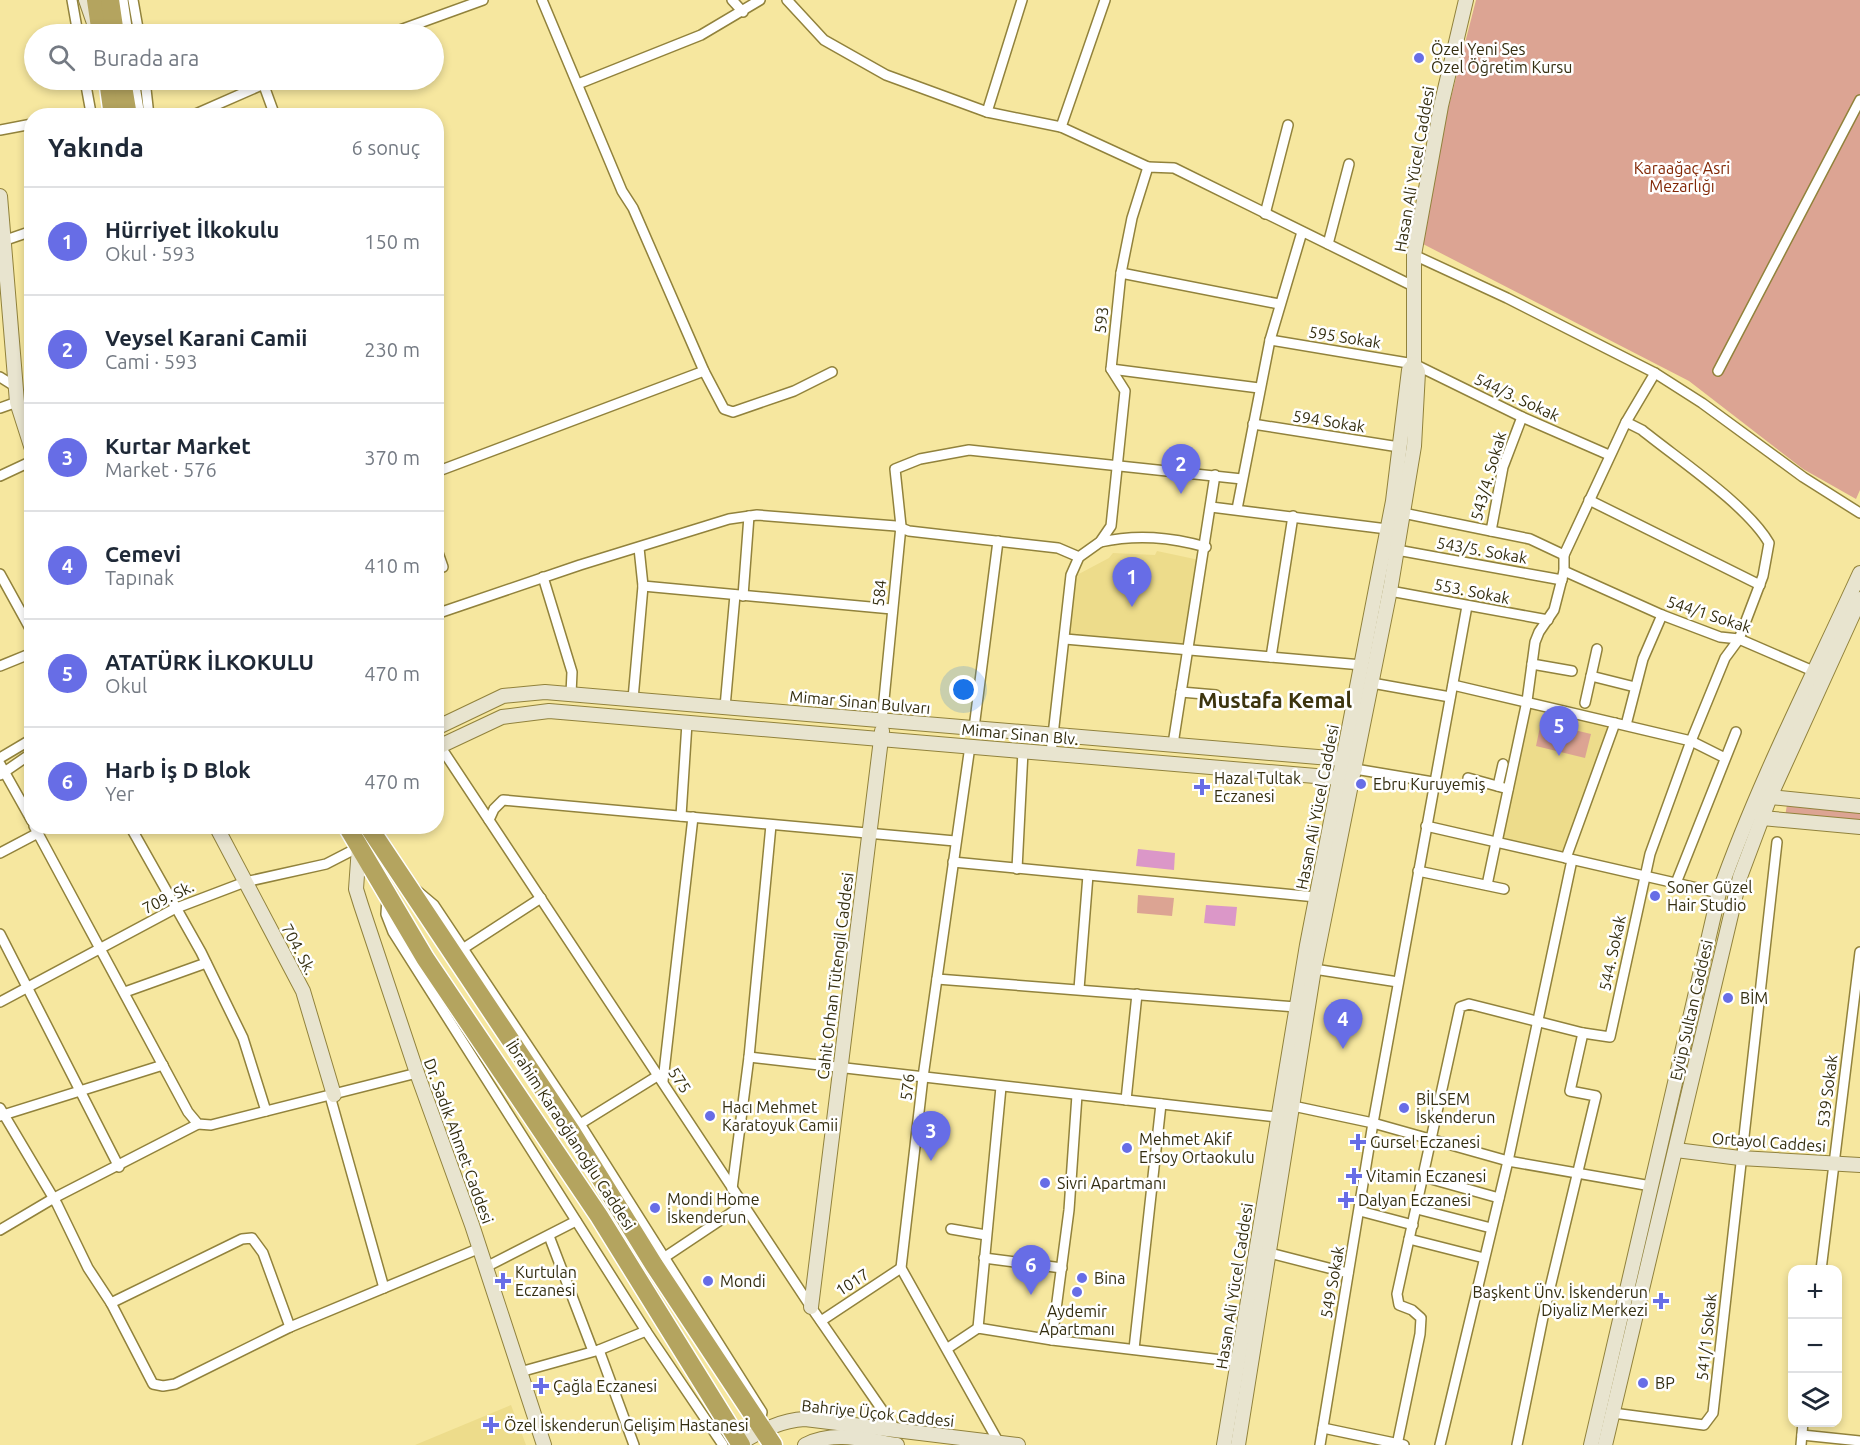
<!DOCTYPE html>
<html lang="tr">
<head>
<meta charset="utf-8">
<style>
	body { margin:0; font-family:Ubuntu,sans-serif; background:#f2f2f3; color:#1f2937 }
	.controls { position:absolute; right:18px; bottom:18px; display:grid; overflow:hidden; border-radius:12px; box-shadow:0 3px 9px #0003 }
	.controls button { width:54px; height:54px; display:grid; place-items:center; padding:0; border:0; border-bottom:2px solid #e0e1e3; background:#fff; color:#1f2937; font:30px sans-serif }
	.you { position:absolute; left:964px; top:690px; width:21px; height:21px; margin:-15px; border:4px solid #fff; border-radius:50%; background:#1a73e8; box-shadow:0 0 0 9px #1a73e833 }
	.badge { display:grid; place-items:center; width:39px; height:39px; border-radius:50%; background:#676de6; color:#fff; font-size:20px; font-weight:700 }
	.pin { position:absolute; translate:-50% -50px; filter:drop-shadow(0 2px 3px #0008) }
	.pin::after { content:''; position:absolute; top:32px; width:21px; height:18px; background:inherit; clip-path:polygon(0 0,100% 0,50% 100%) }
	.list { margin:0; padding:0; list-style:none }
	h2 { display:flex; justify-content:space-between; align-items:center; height:78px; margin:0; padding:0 24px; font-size:26px }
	h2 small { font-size:20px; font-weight:400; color:#747a83 }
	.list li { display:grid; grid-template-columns:39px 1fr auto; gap:18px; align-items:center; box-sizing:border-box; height:108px; padding:0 24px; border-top:2px solid #e0e1e3 }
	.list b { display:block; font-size:22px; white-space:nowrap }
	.list p { margin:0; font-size:20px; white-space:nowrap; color:#747a83 }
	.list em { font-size:20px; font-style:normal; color:#747a83 }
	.icon { flex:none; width:33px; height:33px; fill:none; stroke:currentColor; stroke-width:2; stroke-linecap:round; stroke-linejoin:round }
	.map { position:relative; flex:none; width:1860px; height:1445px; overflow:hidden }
	.search { position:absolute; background:#fff; box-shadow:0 3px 9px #0003; left:24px; top:24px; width:420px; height:66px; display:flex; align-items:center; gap:15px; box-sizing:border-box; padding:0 21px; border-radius:33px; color:#747a83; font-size:22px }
	.panel { position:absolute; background:#fff; box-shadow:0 3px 9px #0003; left:24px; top:108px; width:420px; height:726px; border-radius:24px }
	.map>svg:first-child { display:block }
	.built { fill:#eddc8b }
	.green { fill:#dca493 }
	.water { fill:#db97c8 }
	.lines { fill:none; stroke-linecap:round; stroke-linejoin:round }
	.street-casing { stroke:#91823c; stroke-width:12 }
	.secondary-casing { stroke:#91823c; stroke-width:16 }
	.highway-casing { stroke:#fff; stroke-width:21 }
	.street { stroke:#fff; stroke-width:9 }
	.secondary { stroke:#e8e4cf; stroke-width:14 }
	.highway { stroke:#b4a45f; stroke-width:18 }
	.poi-dot { fill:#676de6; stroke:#fff; stroke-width:2 }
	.labels { text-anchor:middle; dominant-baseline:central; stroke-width:5; stroke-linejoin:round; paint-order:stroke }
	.poi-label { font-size:16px; fill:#342e10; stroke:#fff; text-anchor:start }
	.park-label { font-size:16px; fill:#822705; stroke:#fff }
	.street-label { font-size:16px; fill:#342e10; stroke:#fff }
	.district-label { font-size:22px; font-weight:bold; fill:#3c340e; stroke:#fff }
</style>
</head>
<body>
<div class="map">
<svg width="1860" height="1445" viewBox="0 0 1860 1445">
	<rect width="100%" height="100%" fill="#f6e79f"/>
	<!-- built -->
	<g class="built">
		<polygon points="1157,551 1204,561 1187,651 1065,639 1075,576 1109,558 1113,553 1155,555"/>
		<polygon points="1527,701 1615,723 1566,858 1497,842"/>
		<polygon points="511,1405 526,1445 415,1445"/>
	</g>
	<!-- green -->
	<g class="green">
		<polygon points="1476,0 1860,0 1860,490 1856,499 1803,469 1689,381 1423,244 1447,113"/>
		<polygon points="1541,722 1591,734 1585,758 1536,746"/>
		<polygon points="1787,805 1860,811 1860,821 1785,816"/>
		<polygon points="1138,895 1174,898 1172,916 1137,913"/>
	</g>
	<!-- water -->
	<g class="water">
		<polygon points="1138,849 1175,853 1174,870 1136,866"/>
		<polygon points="1206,905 1237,907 1235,926 1204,923"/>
	</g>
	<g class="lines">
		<defs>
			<g id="street">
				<polyline points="72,0 78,34"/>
				<polyline points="123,0 128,34"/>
				<polyline points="133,0 139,34"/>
				<polyline points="542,0 622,191 633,208 704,371 724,409 733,412 794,391 832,372"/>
				<polyline points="732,0 743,12"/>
				<polyline points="787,0 824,40 886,75 987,112 1061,127 1148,167"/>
				<polyline points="389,34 483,0"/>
				<polyline points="85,80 91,113 94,116"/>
				<polyline points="134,80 140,116"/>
				<polyline points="145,80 149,116"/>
				<polyline points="263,83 275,116"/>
				<polyline points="578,84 701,35 760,0"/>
				<polyline points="987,112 1022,0"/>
				<polyline points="78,116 91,113"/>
				<polyline points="191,116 273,80"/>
				<polyline points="1061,127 1105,0"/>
				<polyline points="0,130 32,124"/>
				<polyline points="1265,214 1288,125"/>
				<polyline points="0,242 32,231"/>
				<polyline points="1328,244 1349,164"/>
				<polyline points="1414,255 1507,298 1655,373 1702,403 1803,477 1860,513"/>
				<polyline points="1121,273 1279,304"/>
				<polyline points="1270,340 1414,364 1522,417 1609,455"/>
				<polyline points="1111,369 1259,388"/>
				<polyline points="1718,371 1860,100"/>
				<polyline points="0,377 16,387"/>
				<polyline points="0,408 17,402"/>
				<polyline points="1626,422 1655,373"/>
				<polyline points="1253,424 1399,447"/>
				<polyline points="436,472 704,371"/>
				<polyline points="0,476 32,461"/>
				<polyline points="1589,500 1760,585"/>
				<polyline points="1211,507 1387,529"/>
				<polyline points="1237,509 1270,340 1302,232"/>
				<polyline points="1403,513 1491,531 1503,467 1522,417"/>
				<polyline points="1491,531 1530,539 1564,555"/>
				<path d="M1100,542C1137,534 1170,537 1206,547"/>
				<polyline points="436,547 443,567"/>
				<polyline points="1397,550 1562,580"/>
				<polyline points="1564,571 1662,615 1720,637 1739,639 1813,671"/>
				<polyline points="0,574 32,632"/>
				<polyline points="543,577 572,672 571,694"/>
				<polyline points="643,586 892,609"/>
				<polyline points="1390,591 1548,620"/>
				<polyline points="743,596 749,516"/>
				<polyline points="436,614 580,565 729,519 757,515 896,526 909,531 1058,548 1079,557"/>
				<polyline points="1065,639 1362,665"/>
				<polyline points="1271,657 1293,516"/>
				<polyline points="1532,664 1572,671"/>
				<polyline points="0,666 32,653"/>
				<polyline points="1591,676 1635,687"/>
				<polyline points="1372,683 1450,697"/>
				<polyline points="1453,685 1691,741 1725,758"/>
				<polyline points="1181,692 1216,695"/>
				<polyline points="633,699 643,586 639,548"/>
				<polyline points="1585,703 1597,649"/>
				<polyline points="725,707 735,595"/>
				<polyline points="882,720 901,526 895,469 920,459 969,450 1242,479"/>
				<polyline points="1626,725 1643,659 1662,615"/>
				<polyline points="974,728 998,541"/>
				<polyline points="438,743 811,1307 896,1430"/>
				<polyline points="1173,744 1215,475"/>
				<polyline points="970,746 923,1077 901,1268 999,1443"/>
				<polyline points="1051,753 1071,575 1079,557 1100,542 1111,526 1125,391 1111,369 1121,273 1132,218 1148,167 1174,168 1415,287"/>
				<polyline points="0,758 32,739"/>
				<polyline points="0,764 32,821"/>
				<polyline points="1355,769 1433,782"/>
				<polyline points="0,775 32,753"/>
				<polyline points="1468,778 1508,789"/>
				<polyline points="1498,786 1503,764"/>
				<polyline points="681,816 687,723"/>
				<polyline points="489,820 494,809 503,800 955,841"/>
				<polyline points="34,826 188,1112 198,1124 211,1125 417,1073"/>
				<polyline points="130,826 201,952 243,1038 266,1111"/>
				<polyline points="1426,826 1719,893"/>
				<path d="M1497,842L1527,701L1535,642L1539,632L1554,610L1564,571V555L1626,422L1642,430C1679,460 1747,505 1769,543L1763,576L1739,639L1725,658L1691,741L1650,854L1610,1037L1583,1033"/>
				<polyline points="0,853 38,833"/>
				<polyline points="1566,858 1615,723"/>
				<polyline points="953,862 1316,897"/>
				<polyline points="1017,869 1023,751"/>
				<polyline points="1418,871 1504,889"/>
				<polyline points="1676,883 1736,732"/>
				<polyline points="1487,885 1496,842"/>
				<polyline points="415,889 434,905 580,1124 762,1412 760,1423"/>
				<polyline points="387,897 386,914 393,932 646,1331 723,1445"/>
				<polyline points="0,934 119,1167"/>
				<polyline points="464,948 541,898"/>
				<polyline points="1314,969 1398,982"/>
				<polyline points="937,979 1296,1007"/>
				<polyline points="1079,989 1088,875"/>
				<polyline points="125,992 206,963"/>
				<polyline points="0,1002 174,909 245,882 326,864 359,847"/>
				<polyline points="749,1057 1276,1117"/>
				<polyline points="663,1081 693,817"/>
				<polyline points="330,1096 384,1288"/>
				<polyline points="1126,1100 1137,994"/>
				<polyline points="1293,1106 1373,1123 1508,1161 1651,1186"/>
				<polyline points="0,1108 57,1204 88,1268 111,1303 153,1384 163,1386 175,1384 290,1327 480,1248"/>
				<polyline points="0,1116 163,1065"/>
				<polyline points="580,1124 659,1075"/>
				<polyline points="1424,1177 1499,1198"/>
				<polyline points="732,1189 749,1057 771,825"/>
				<polyline points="1417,1209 1491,1228"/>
				<polyline points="1360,1211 1413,1225"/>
				<polyline points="951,1229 986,1235"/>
				<polyline points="0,1230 54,1198 198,1124"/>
				<polyline points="549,1236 593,1351"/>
				<polyline points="1409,1239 1484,1258"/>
				<polyline points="1270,1253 1348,1273"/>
				<polyline points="665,1257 743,1205"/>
				<polyline points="984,1258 1062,1268"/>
				<polyline points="486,1267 576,1221"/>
				<polyline points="1821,1270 1860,952"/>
				<polyline points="111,1303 242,1239 252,1238 263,1253 290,1327"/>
				<polyline points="821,1321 901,1268"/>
				<polyline points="978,1328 1001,1087"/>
				<polyline points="1052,1340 1069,1210 1077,1095"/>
				<polyline points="948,1348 978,1328 1052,1340 1239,1362"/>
				<polyline points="1134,1349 1161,1104"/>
				<polyline points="599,1350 634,1445"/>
				<polyline points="520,1372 599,1350 646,1331"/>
				<polyline points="1613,1413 1704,1425 1713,1413 1777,842"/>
				<polyline points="1323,1428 1404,1445"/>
				<polyline points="1802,1435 1860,1441"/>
				<polyline points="1320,1445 1373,1123 1467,606"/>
				<polyline points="1397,1445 1420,1334 1421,1318 1412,1310 1399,1305 1397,1294 1460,1007 1469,1004 1583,1033 1570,1091 1596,1096 1543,1317 1517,1445"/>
				<polyline points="1440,1445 1508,1161 1572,860"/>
				<polyline points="1801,1445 1803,1422"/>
			</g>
			<g id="secondary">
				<polyline points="86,0 94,23"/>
				<polyline points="0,196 17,402 32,449"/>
				<polyline points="436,728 503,696 545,692 1342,759 1355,769 1339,778 549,711 502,717 436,748"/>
				<polyline points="1770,797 1860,806"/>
				<polyline points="1762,818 1860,827"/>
				<polyline points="216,826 303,991 334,1095"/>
				<polyline points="359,847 356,889 361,905 417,1073 472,1225 544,1445"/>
				<polyline points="1676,1150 1740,1158 1860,1165"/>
				<polyline points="811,1307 882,731"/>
				<path d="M740,1443C761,1431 781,1420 805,1419L1018,1445"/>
				<path d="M805,1445C834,1430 866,1440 897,1445"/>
				<polyline points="1224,1445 1307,945 1393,501 1409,370 1414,364 1414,255 1441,106 1466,0"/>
				<polyline points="1238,1445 1314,969 1391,585 1414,446 1418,372 1414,364"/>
				<path d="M1591,1445L1719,893C1758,783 1811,680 1860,573"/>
				<polyline points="1605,1445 1740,877 1770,797 1860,599"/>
			</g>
			<g id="highway">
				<polyline points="96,0 101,34"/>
				<polyline points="110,0 115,34"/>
				<polyline points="108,80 113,116"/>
				<polyline points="122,80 128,116"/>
				<polyline points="347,826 425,958 599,1216 741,1445"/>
				<polyline points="368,826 571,1131 654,1265 773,1445"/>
			</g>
		</defs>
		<!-- street casing -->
		<use href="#street" class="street-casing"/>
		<!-- secondary casing -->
		<use href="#secondary" class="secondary-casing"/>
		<!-- highway casing -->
		<use href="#highway" class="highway-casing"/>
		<!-- street -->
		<use href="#street" class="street"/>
		<!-- secondary -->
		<use href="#secondary" class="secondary"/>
		<!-- highway -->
		<use href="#highway" class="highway"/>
	</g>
	<!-- markers -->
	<g class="poi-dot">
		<circle cx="1419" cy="58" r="6"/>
		<circle cx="1361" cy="784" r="6"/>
		<path d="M1199 778h6v6h6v6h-6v6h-6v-6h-6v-6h6z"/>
		<circle cx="1655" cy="896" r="6"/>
		<circle cx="1728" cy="998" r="6"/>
		<circle cx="1404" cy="1108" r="6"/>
		<circle cx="710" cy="1116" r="6"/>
		<path d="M1355 1133h6v6h6v6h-6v6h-6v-6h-6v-6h6z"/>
		<circle cx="1127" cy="1148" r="6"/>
		<path d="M1351 1167h6v6h6v6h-6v6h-6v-6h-6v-6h6z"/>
		<circle cx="1045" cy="1183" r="6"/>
		<path d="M1343 1191h6v6h6v6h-6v6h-6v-6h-6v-6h6z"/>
		<circle cx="655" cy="1208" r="6"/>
		<circle cx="1082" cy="1278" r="6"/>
		<path d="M500 1272h6v6h6v6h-6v6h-6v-6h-6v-6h6z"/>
		<circle cx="708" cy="1281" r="6"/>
		<circle cx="1077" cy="1292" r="6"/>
		<path d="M1658 1292h6v6h6v6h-6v6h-6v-6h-6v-6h6z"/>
		<circle cx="1643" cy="1383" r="6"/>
		<path d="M538 1377h6v6h6v6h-6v6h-6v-6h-6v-6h6z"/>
		<path d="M488 1416h6v6h6v6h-6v6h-6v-6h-6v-6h6z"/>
	</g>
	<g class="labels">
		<!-- poi labels -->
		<g class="poi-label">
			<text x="1431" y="49">Özel Yeni Ses<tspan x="1431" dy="18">Özel Öğretim Kursu</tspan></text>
			<text x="1214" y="778">Hazal Tultak<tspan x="1214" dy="18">Eczanesi</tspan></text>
			<text x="1373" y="784">Ebru Kuruyemiş</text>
			<text x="1667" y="887">Soner Güzel<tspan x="1667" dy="18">Hair Studio</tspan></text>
			<text x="1740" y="998">BİM</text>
			<text x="1416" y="1099">BİLSEM<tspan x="1416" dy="18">İskenderun</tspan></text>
			<text x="722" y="1107">Hacı Mehmet<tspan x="722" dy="18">Karatoyuk Camii</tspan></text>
			<text x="1139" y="1139">Mehmet Akif<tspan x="1139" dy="18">Ersoy Ortaokulu</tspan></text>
			<text x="1370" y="1142">Gursel Eczanesi</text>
			<text x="1366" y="1176">Vitamin Eczanesi</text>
			<text x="1057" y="1183">Sivri Apartmanı</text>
			<text x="667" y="1199">Mondi Home<tspan x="667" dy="18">İskenderun</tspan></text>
			<text x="1358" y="1200">Dalyan Eczanesi</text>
			<text x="515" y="1272">Kurtulan<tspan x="515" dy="18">Eczanesi</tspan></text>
			<text x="1094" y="1278">Bina</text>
			<text x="720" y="1281">Mondi</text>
			<text x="1648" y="1292" text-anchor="end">Başkent Ünv. İskenderun<tspan x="1648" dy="18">Diyaliz Merkezi</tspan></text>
			<text x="1077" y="1311" text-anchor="middle">Aydemir<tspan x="1077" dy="18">Apartmanı</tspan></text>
			<text x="1655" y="1383">BP</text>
			<text x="553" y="1386">Çağla Eczanesi</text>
			<text x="504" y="1425">Özel İskenderun Gelişim Hastanesi</text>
		</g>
		<!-- park labels -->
		<g class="park-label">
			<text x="1682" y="168">Karaağaç Asri<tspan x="1682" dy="18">Mezarlığı</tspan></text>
		</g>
		<!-- street labels -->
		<g class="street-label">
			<text transform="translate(1414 169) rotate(-80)">Hasan Ali Yücel Caddesi</text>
			<text transform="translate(1101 320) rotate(-84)">593</text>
			<text transform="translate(1345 337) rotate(9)">595 Sokak</text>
			<text transform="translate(1517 397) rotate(25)">544/3. Sokak</text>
			<text transform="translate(1329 421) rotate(9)">594 Sokak</text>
			<text transform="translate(1488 476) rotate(-74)">543/4. Sokak</text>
			<text transform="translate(1482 550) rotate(10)">543/5. Sokak</text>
			<text transform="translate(1472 591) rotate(11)">553. Sokak</text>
			<text transform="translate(879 593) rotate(-84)">584</text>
			<text transform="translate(1709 614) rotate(18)">544/1 Sokak</text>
			<text transform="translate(860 702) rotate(5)">Mimar Sinan Bulvarı</text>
			<text transform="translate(1020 734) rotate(5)">Mimar Sinan Blv.</text>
			<text transform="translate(1317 807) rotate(-79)">Hasan Ali Yücel Caddesi</text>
			<text transform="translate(168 897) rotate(-26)">709. Sk.</text>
			<text transform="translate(299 949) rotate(62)">704. Sk.</text>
			<text transform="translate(1612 953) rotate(-78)">544. Sokak</text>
			<text transform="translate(835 976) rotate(-83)">Cahit Orhan Tütengil Caddesi</text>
			<text transform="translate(1691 1010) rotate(-77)">Eyüp Sultan Caddesi</text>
			<text transform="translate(680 1080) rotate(57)">575</text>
			<text transform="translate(907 1087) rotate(-83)">576</text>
			<text transform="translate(1827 1091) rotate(-83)">539 Sokak</text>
			<text transform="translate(571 1135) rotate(57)">İbrahim Karaoğlanoğlu Caddesi</text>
			<text transform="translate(459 1141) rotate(70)">Dr. Sadık Ahmet Caddesi</text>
			<text transform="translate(1769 1142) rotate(4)">Ortayol Caddesi</text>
			<text transform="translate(852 1282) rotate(-33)">1017</text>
			<text transform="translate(1332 1282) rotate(-80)">549 Sokak</text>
			<text transform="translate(1234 1286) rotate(-81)">Hasan Ali Yücel Caddesi</text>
			<text transform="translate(1706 1337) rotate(-84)">541/1 Sokak</text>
			<text transform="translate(878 1413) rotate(6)">Bahriye Üçok Caddesi</text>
		</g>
		<!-- district labels -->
		<g class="district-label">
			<text x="1275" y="699">Mustafa Kemal</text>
		</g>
	</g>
</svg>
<div class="controls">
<button>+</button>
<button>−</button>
<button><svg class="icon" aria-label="layers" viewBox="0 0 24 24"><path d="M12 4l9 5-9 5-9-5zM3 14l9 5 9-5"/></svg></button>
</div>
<div class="you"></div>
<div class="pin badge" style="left:1132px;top:607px">1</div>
<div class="pin badge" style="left:1181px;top:494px">2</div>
<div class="pin badge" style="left:931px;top:1161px">3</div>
<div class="pin badge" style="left:1343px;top:1049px">4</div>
<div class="pin badge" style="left:1559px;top:756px">5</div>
<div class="pin badge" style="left:1031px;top:1295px">6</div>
<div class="search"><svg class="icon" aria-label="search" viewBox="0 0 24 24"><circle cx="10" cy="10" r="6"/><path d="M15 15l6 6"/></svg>Burada ara</div>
<section class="panel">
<h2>Yakında<small>6 sonuç</small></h2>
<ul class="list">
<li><span class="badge">1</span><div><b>Hürriyet İlkokulu</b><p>Okul · 593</p></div><em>150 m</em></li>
<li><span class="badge">2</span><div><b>Veysel Karani Camii</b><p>Cami · 593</p></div><em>230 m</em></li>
<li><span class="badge">3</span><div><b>Kurtar Market</b><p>Market · 576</p></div><em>370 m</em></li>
<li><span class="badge">4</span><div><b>Cemevi</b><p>Tapınak</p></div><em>410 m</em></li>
<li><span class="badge">5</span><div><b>ATATÜRK İLKOKULU</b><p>Okul</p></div><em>470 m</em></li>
<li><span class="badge">6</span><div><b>Harb İş D Blok</b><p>Yer</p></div><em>470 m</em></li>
</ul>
</section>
</div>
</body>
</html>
